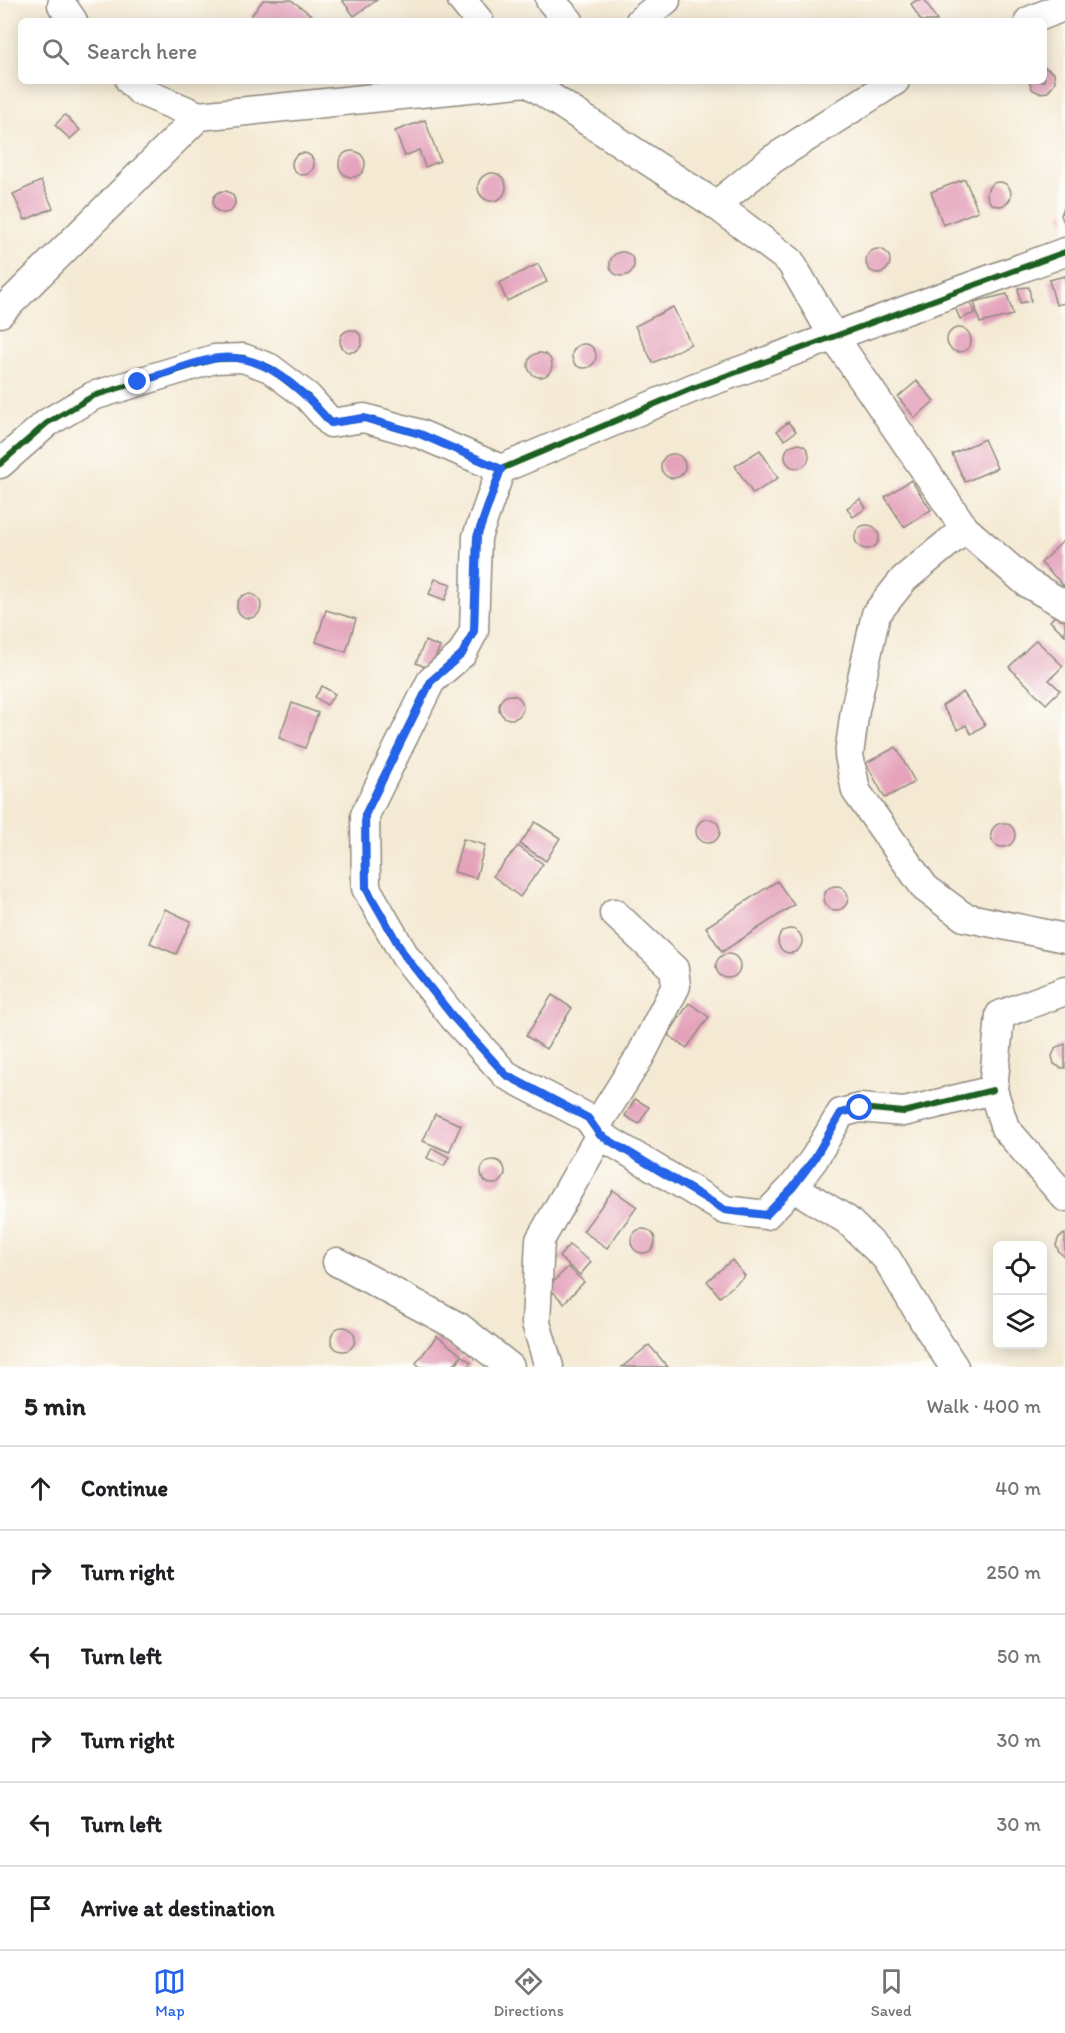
<!DOCTYPE html>
<html lang="en">
<head>
<meta charset="utf-8">
<style>
	body { margin:0; font-family:Itim,sans-serif; background:#f6f6f6; color:#202124 }
	.controls { position:absolute; right:18px; bottom:18px; display:grid; overflow:hidden; border-radius:9px; box-shadow:0 3px 15px #0003 }
	.controls button { width:54px; height:54px; display:grid; place-items:center; padding:0; border:0; border-bottom:2px solid #e0e0e0; background:#fff; color:#202124; font:30px sans-serif }
	.stop { position:absolute; width:18px; height:18px; margin:-14px; border:4px solid #2563eb; border-radius:50%; background:#fff }
	.stop.end { background:#2563eb; border-color:#fff; box-shadow:0 2px 6px #0008 }
	.list { margin:0; padding:0; list-style:none }
	h2 { display:flex; justify-content:space-between; align-items:center; height:78px; margin:0; padding:0 24px; font-size:26px }
	h2 small { font-size:20px; font-weight:400; color:#757577 }
	.list li { display:grid; grid-template-columns:39px 1fr auto; gap:18px; align-items:center; box-sizing:border-box; height:84px; padding:0 24px; border-top:2px solid #e0e0e0 }
	.list b { display:block; font-size:22px; white-space:nowrap }
	.list em { font-size:20px; font-style:normal; color:#757577 }
	.icon { flex:none; width:33px; height:33px; fill:none; stroke:currentColor; stroke-width:2; stroke-linecap:round; stroke-linejoin:round }
	.map { position:relative; flex:none; width:1065px; height:1367px; overflow:hidden }
	.search { position:absolute; background:#fff; box-shadow:0 3px 15px #0003; left:18px; right:18px; top:18px; height:66px; display:flex; align-items:center; gap:15px; box-sizing:border-box; padding:0 21px; border-radius:9px; color:#757577; font-size:22px }
	.sheet { height:582px; background:#fff }
	nav { display:flex; justify-content:space-around; align-items:center; box-sizing:border-box; height:84px; border-top:2px solid #e0e0e0; background:#fff; font-size:16px; color:#757577 }
	nav a { display:grid; justify-items:center; gap:3px }
	nav .on { color:#2563eb }
	.map>svg:first-child { display:block }
	.building { fill:#e4a2bb }
	.lines { fill:none; stroke-linecap:round; stroke-linejoin:round }
	.street-casing { stroke:#908a7f; stroke-width:31 }
	.street { stroke:#fff; stroke-width:28 }
	.cycleway-casing { stroke:#fdfcf7; stroke-width:10 }
	.cycleway { stroke:#1b5e20; stroke-width:6 }
	.route { stroke:#2563eb; stroke-width:8 }
</style>
</head>
<body>
<div class="map">
<svg width="1065" height="1367" viewBox="0 0 1065 1367">
	<rect width="100%" height="100%" fill="#fdfcf7"/>
	<filter id="ink" filterUnits="userSpaceOnUse"><feTurbulence type="fractalNoise" baseFrequency=".0167" numOctaves="2"/><feDisplacementMap in="SourceGraphic" scale="12" xChannelSelector="R" yChannelSelector="G"/><feConvolveMatrix kernelMatrix="1 2 1 2 8 2 1 2 1" color-interpolation-filters="sRGB"/></filter>
	<filter id="wash" filterUnits="userSpaceOnUse"><feTurbulence type="fractalNoise" baseFrequency=".008" numOctaves="4" result="noise"/><feDisplacementMap in="SourceGraphic" scale="24" xChannelSelector="R" yChannelSelector="G"/><feGaussianBlur stdDeviation="1.35" result="paint"/><feColorMatrix in="noise" values="0 0 0 0 0 0 0 0 0 0 0 0 0 0 0 0 0 1.4 0 .05"/><feComposite in="paint" operator="in"/></filter>
	<g filter="url(#wash)">
		<rect width="100%" height="100%" fill="#f4e9d3"/>
		<g id="blocks">
			<!-- building -->
			<g class="building">
				<polygon points="263,0 291,0 314,17 311,21 257,21 251,16"/>
				<polygon points="342,0 377,0 354,16"/>
				<polygon points="917,0 925,0 937,21 921,21 911,4"/>
				<polygon points="1044,67 1054,73 1055,82 1048,92 1039,93 1032,89 1029,81 1044,81"/>
				<polygon points="65,115 80,130 70,139 55,125"/>
				<polygon points="425,120 440,161 425,167 419,150 405,156 395,131"/>
				<circle cx="352" cy="164" r="13"/>
				<circle cx="303" cy="164" r="11"/>
				<circle cx="492" cy="187" r="14"/>
				<polygon points="965,179 978,211 943,225 931,192"/>
				<polygon points="41,181 53,208 25,220 13,194"/>
				<circle cx="999" cy="194" r="12"/>
				<circle cx="224" cy="202" r="11"/>
				<polygon points="1065,205 1065,225 1061,215"/>
				<circle cx="878" cy="261" r="12"/>
				<circle cx="622" cy="264" r="12"/>
				<polygon points="538,264 547,282 507,301 499,283"/>
				<polygon points="1065,276 1065,303 1056,305 1049,280"/>
				<polygon points="1029,287 1031,301 1020,303 1018,288"/>
				<polygon points="1007,294 1013,315 980,323 974,302"/>
				<polygon points="970,301 975,313 960,319 955,307"/>
				<polygon points="673,307 691,344 653,363 635,326"/>
				<circle cx="959" cy="340" r="12"/>
				<circle cx="351" cy="341" r="11"/>
				<circle cx="584" cy="356" r="12"/>
				<circle cx="540" cy="365" r="12"/>
				<polygon points="917,381 934,401 915,418 898,397"/>
				<polygon points="788,422 796,431 785,440 777,431"/>
				<polygon points="984,439 997,468 965,482 952,454"/>
				<circle cx="797" cy="456" r="12"/>
				<polygon points="760,450 778,478 753,494 735,466"/>
				<circle cx="673" cy="466" r="12"/>
				<polygon points="911,480 931,510 904,527 885,497"/>
				<polygon points="860,499 866,508 853,517 847,508"/>
				<circle cx="867" cy="537" r="12"/>
				<polygon points="1065,539 1065,587 1041,563"/>
				<polygon points="435,579 451,584 445,600 429,594"/>
				<circle cx="249" cy="606" r="12"/>
				<polygon points="326,610 356,619 346,652 316,642"/>
				<polygon points="1061,610 1065,614 1065,635 1050,621"/>
				<polygon points="1036,640 1063,666 1049,680 1060,690 1046,704 1009,667"/>
				<polygon points="425,641 440,647 430,669 416,663"/>
				<polygon points="322,686 335,694 327,705 315,697"/>
				<polygon points="963,692 985,725 971,734 966,725 958,730 942,706"/>
				<circle cx="511" cy="707" r="12"/>
				<polygon points="292,703 318,713 305,748 279,738"/>
				<polygon points="896,747 915,782 885,798 866,763"/>
				<circle cx="708" cy="831" r="12"/>
				<polygon points="535,822 560,838 546,861 520,844"/>
				<circle cx="1003" cy="835" r="12"/>
				<polygon points="463,839 485,845 476,878 454,872"/>
				<polygon points="518,846 543,864 520,897 493,876"/>
				<polygon points="777,881 794,905 722,952 706,927"/>
				<circle cx="836" cy="898" r="12"/>
				<polygon points="165,909 191,921 176,954 150,943"/>
				<circle cx="790" cy="941" r="12"/>
				<circle cx="728" cy="966" r="12"/>
				<polygon points="552,995 572,1008 546,1049 526,1036"/>
				<polygon points="689,1003 709,1017 687,1048 668,1035"/>
				<polygon points="1065,1044 1065,1068 1061,1068 1054,1064 1052,1056 1056,1047"/>
				<polygon points="635,1099 649,1107 639,1124 625,1116"/>
				<polygon points="435,1114 461,1125 449,1152 423,1141"/>
				<polygon points="432,1148 449,1157 444,1166 427,1158"/>
				<circle cx="493" cy="1172" r="12"/>
				<polygon points="613,1190 637,1207 607,1248 583,1231"/>
				<circle cx="643" cy="1241" r="12"/>
				<polygon points="1065,1234 1065,1257 1059,1252 1056,1245 1059,1237"/>
				<polygon points="569,1245 591,1262 580,1275 559,1257"/>
				<polygon points="732,1260 745,1276 720,1297 707,1281"/>
				<polygon points="568,1267 584,1282 564,1303 548,1287"/>
				<circle cx="343" cy="1339" r="12"/>
				<polygon points="437,1336 461,1355 452,1367 420,1367 416,1363"/>
				<polygon points="649,1345 668,1367 622,1367"/>
				<polygon points="462,1356 471,1362 468,1367 455,1367"/>
			</g>
		</g>
	</g>
	<g filter="url(#ink)">
		<use href="#blocks" fill-opacity="0" stroke="#908a7f" stroke-width="1.5"/>
		<g class="lines">
			<defs>
				<g id="street">
					<polyline points="462,0 479,21"/>
					<polyline points="550,0 569,21"/>
					<polyline points="62,5 73,21"/>
					<polyline points="640,21 666,0"/>
					<polyline points="1029,21 1065,6"/>
					<polyline points="130,81 140,91 199,116 537,81"/>
					<polyline points="526,81 716,205 790,261 834,337 965,529 1027,583 1065,605"/>
					<polyline points="716,205 773,159 895,81"/>
					<polyline points="0,313 199,116"/>
					<polyline points="0,464 47,423 93,396 214,359 243,358 270,368 308,397 331,423 364,418 420,434 501,469 693,388 1065,252"/>
					<polyline points="501,469 477,537 474,631 462,654 431,681 365,815 366,888 405,956 454,1018 506,1075 588,1118 600,1135 725,1210 766,1215 793,1187 814,1159 841,1113 860,1108 904,1112 993,1090"/>
					<polyline points="965,529 904,579 876,614 855,710 849,755 856,791 925,888 964,917 1065,938"/>
					<polyline points="1065,991 1000,1015 993,1090 1005,1128 1065,1197"/>
					<polyline points="595,1128 641,1055 676,986 674,969 614,913"/>
					<polyline points="793,1187 847,1220 887,1259 924,1321 954,1367"/>
					<polyline points="337,1262 459,1327 510,1367"/>
					<polyline points="549,1367 536,1323 540,1240 600,1135"/>
				</g>
			</defs>
			<!-- street casing -->
			<use href="#street" class="street-casing"/>
			<!-- street -->
			<use href="#street" class="street"/>
			<defs>
				<g id="cycleway">
					<polyline points="0,464 47,423 93,396 214,359 243,358 270,368 308,397 331,423 364,418 420,434 501,469 693,388 1065,252"/>
					<polyline points="501,469 477,537 474,631 462,654 431,681 365,815 366,888 405,956 454,1018 506,1075 588,1118 600,1135 725,1210 766,1215 793,1187 814,1159 841,1113 860,1108 904,1112 993,1090"/>
				</g>
			</defs>
			<!-- cycleway casing -->
			<use href="#cycleway" class="cycleway-casing"/>
			<!-- cycleway -->
			<use href="#cycleway" class="cycleway"/>
		</g>
	</g>
	<g class="lines" filter="url(#ink)">
		<!-- route -->
		<path class="route" d="M138,382C162,375 187,364 212,359C262,349 301,389 331,423L364,418L420,434L501,469L477,537L474,631L462,654L431,681L365,815L366,888L405,956L454,1018L506,1075L588,1118L600,1135L725,1210L766,1215L793,1187L814,1159L841,1113L860,1108"/>
	</g>
</svg>
<div class="controls">
<button><svg class="icon" aria-label="locate" viewBox="0 0 24 24"><circle cx="12" cy="12" r="6"/><path d="M12 2v4M12 18v4M2 12h4M18 12h4"/></svg></button>
<button><svg class="icon" aria-label="layers" viewBox="0 0 24 24"><path d="M12 4l9 5-9 5-9-5zM3 14l9 5 9-5"/></svg></button>
</div>
<div class="stop" style="left:860px;top:1108px"></div>
<div class="stop end" style="left:138px;top:382px"></div>
<div class="search"><svg class="icon" aria-label="search" viewBox="0 0 24 24"><circle cx="10" cy="10" r="6"/><path d="M15 15l6 6"/></svg>Search here</div>
</div>
<section class="sheet">
<h2>5 min<small>Walk · 400 m</small></h2>
<ul class="list">
<li><svg class="icon" aria-label="ahead" viewBox="0 0 24 24"><path d="M12 20V5M6 11l6-6 6 6"/></svg><div><b>Continue</b></div><em>40 m</em></li>
<li><svg class="icon" aria-label="right" viewBox="0 0 24 24"><path d="M7 20v-9h11M14 6l5 5-5 5"/></svg><div><b>Turn right</b></div><em>250 m</em></li>
<li><svg class="icon" aria-label="left" viewBox="0 0 24 24"><path d="M17 20v-9H6M10 6l-5 5 5 5"/></svg><div><b>Turn left</b></div><em>50 m</em></li>
<li><svg class="icon" aria-label="right" viewBox="0 0 24 24"><path d="M7 20v-9h11M14 6l5 5-5 5"/></svg><div><b>Turn right</b></div><em>30 m</em></li>
<li><svg class="icon" aria-label="left" viewBox="0 0 24 24"><path d="M17 20v-9H6M10 6l-5 5 5 5"/></svg><div><b>Turn left</b></div><em>30 m</em></li>
<li><svg class="icon" aria-label="arrive" viewBox="0 0 24 24"><path d="M6 21V4h12l-3 4 3 4H6"/></svg><div><b>Arrive at destination</b></div></li>
</ul>
</section>
<nav>
<a class="on"><svg class="icon" aria-label="map" viewBox="0 0 24 24"><path d="M3 6l6-2 6 2 6-2v14l-6 2-6-2-6 2zM9 4v14M15 6v14"/></svg>Map</a>
<a><svg class="icon" aria-label="directions" viewBox="0 0 24 24"><path d="M12 3l9 9-9 9-9-9zM9 14v-3h6M13 9l2 2-2 2"/></svg>Directions</a>
<a><svg class="icon" aria-label="saved" viewBox="0 0 24 24"><path d="M7 4h10v16l-5-4-5 4z"/></svg>Saved</a>
</nav>
</body>
</html>
